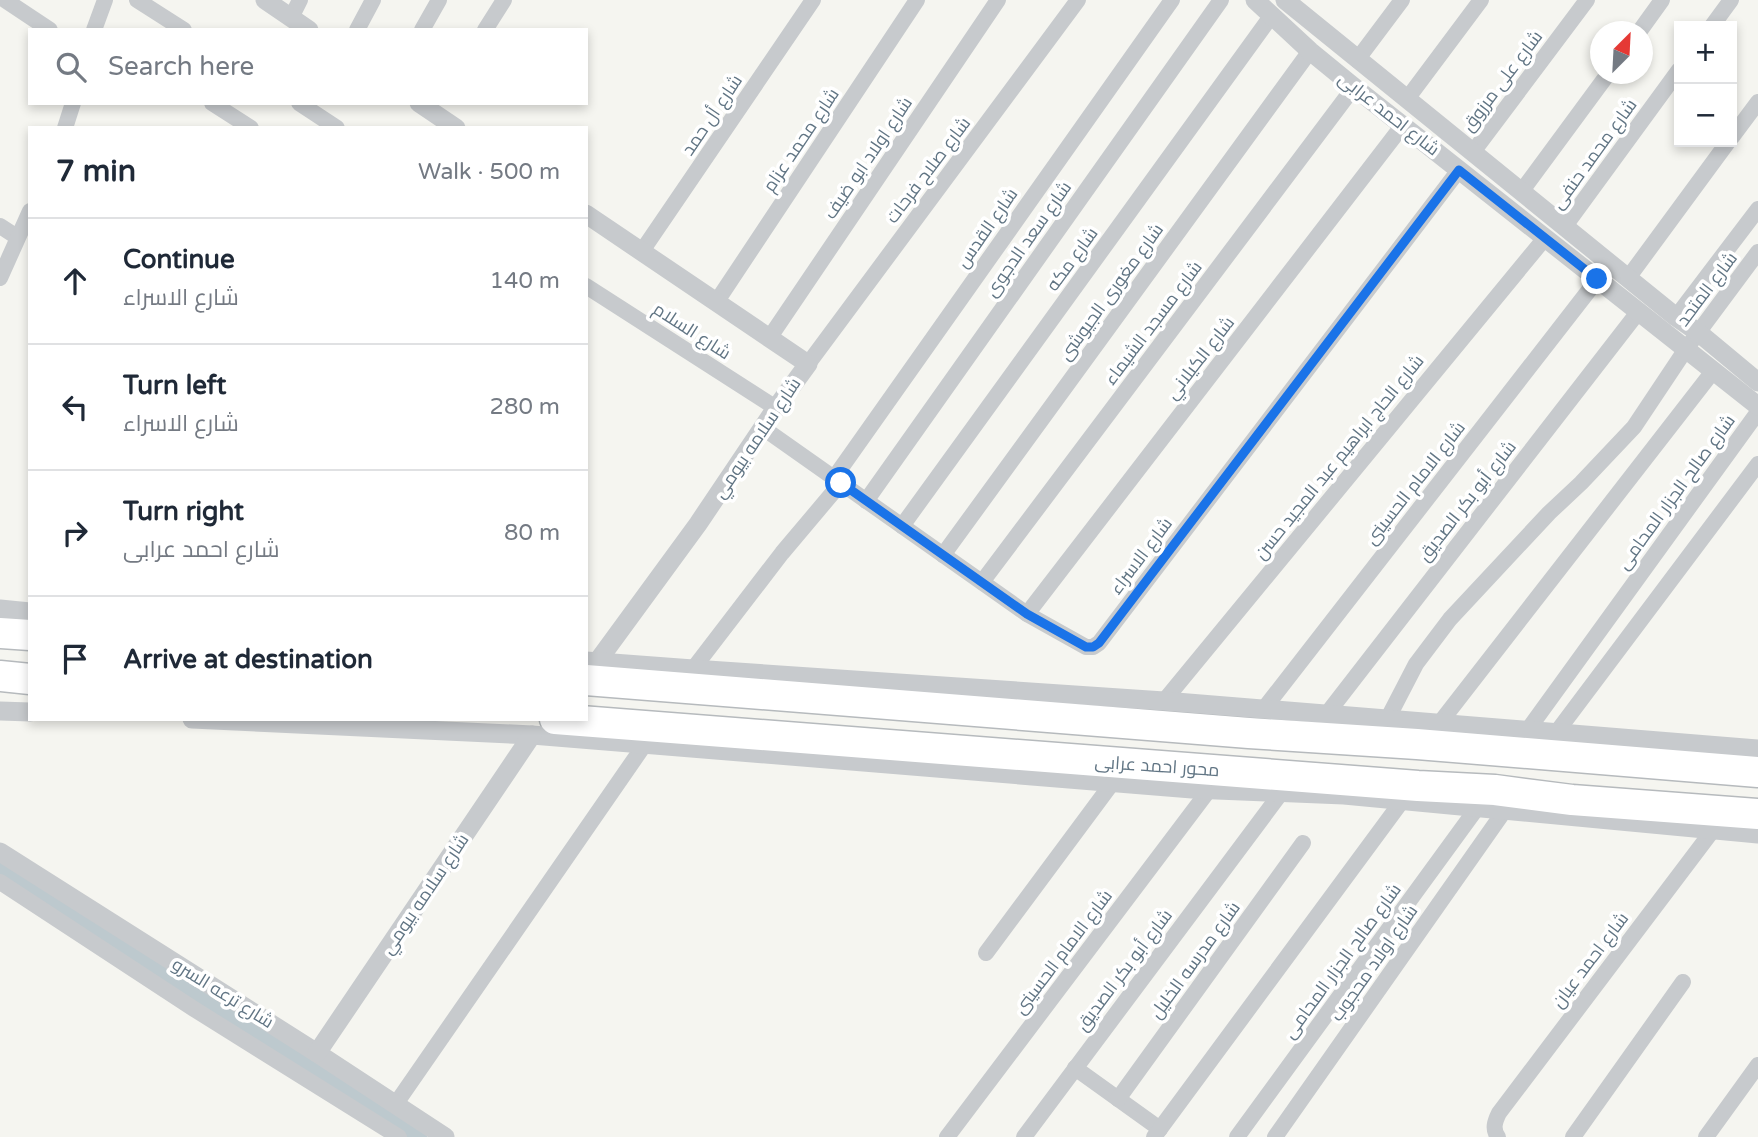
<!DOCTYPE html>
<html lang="en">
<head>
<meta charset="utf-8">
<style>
	body { margin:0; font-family:"Varela Round",Cairo,sans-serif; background:#f6f6f7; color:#1f2937 }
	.controls { position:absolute; right:21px; top:21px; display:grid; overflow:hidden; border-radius:0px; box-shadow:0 4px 10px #0003 }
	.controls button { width:63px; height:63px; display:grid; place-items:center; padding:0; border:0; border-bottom:2px solid #e0e1e3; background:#fff; color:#1f2937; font:35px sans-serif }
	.compass { position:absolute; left:1590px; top:21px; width:63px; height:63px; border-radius:50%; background:#fff; box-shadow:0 4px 10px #0003; rotate:24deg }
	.stop { position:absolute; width:21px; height:21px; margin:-16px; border:5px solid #1a73e8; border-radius:50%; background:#fff }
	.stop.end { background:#1a73e8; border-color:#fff; box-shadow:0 2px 7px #0008 }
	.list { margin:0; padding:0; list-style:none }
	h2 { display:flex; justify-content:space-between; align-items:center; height:91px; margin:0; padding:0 28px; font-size:30px }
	h2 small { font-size:23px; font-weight:400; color:#747a83 }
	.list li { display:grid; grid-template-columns:46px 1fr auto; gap:21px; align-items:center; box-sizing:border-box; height:126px; padding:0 28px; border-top:2px solid #e0e1e3 }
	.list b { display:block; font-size:26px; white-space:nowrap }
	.list p { margin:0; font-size:23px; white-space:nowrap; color:#747a83 }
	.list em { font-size:23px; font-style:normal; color:#747a83 }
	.icon { flex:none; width:38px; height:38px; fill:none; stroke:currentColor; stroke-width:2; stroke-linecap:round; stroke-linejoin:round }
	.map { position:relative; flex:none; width:1758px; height:1137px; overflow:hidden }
	.search { position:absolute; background:#fff; box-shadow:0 4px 10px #0003; left:28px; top:28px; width:560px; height:77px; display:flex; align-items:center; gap:18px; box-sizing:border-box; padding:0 24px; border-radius:0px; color:#747a83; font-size:26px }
	.panel { position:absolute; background:#fff; box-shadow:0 4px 10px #0003; left:28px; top:126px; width:560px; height:595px; border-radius:0px }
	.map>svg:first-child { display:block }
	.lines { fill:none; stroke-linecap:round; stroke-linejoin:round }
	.canal { stroke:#bdc9ce; stroke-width:16 }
	.motorway-casing { stroke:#b6babd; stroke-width:33 }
	.minor { stroke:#c7cacd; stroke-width:16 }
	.tertiary { stroke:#c7cacd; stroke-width:19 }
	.motorway { stroke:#fff; stroke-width:30 }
	.route { stroke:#1a73e8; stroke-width:9 }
	.labels { text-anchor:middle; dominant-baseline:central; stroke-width:7; stroke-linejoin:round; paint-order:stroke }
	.street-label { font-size:18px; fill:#617584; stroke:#fff }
</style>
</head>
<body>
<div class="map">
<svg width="1758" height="1137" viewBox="0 0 1758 1137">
	<rect width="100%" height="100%" fill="#f5f5f0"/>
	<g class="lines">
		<!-- canal -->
		<polyline class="canal" points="0,865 419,1137"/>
		<defs>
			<g id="motorway">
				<polyline points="0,633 30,635"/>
				<polyline points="0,676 30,679"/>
				<polyline points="586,680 1249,733 1417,744 1758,772"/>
				<polyline points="555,719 1418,786 1495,790 1572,800 1758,814"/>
			</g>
		</defs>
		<!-- motorway casing -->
		<use href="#motorway" class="motorway-casing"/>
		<!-- minor -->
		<g class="minor">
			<polyline points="5,0 50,30"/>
			<polyline points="137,0 184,30"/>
			<polyline points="291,18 300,0"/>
			<polyline points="1712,26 1731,0"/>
			<polyline points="94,30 105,0"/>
			<polyline points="357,30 373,0"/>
			<polyline points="422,30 439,0"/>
			<polyline points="485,30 504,0"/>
			<polyline points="1639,32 1662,0"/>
			<polyline points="1357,60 1402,0"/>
			<polyline points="1407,99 1481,0"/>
			<polyline points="212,103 251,128"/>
			<polyline points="299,103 337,128"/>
			<polyline points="65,128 73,103"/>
			<polyline points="1732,137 1758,102"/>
			<polyline points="1473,152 1587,0"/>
			<polyline points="1521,192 1608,74"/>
			<polyline points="0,226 17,237"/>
			<polyline points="1565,226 1679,70"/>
			<polyline points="642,251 813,0"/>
			<polyline points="0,278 30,211"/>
			<polyline points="1628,278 1728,142"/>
			<polyline points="586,286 776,408"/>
			<polyline points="717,301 917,0"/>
			<polyline points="1676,317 1758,209"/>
			<polyline points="770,337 998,0"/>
			<polyline points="808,364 1078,0"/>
			<polyline points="763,428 1027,614 1086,647 1093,647 1099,643 1459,170"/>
			<polyline points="834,478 1172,0"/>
			<polyline points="866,501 1221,0"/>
			<polyline points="902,526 1272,15"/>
			<polyline points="943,555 1310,51"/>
			<polyline points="982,582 1354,87"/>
			<polyline points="1027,614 1403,125"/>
			<polyline points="693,669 782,553 841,483"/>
			<polyline points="1164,701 1545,238"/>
			<polyline points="1263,710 1597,280"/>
			<polyline points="1326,715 1639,311"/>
			<polyline points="1387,720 1416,664 1450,619 1549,513 1581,483 1634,427 1686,349 1758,252"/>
			<polyline points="1439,724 1714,370"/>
			<polyline points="1527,731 1758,412"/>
			<polyline points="1556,733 1758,464"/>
			<polyline points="0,882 194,1009 399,1137"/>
			<polyline points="986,953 1113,782"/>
			<polyline points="1075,1068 1160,1129"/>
			<polyline points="1118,1099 1303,843"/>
			<polyline points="395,1105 645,744"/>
			<polyline points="947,1137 1209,790"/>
			<polyline points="1024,1137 1281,793"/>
			<polyline points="1154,1137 1402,801"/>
			<polyline points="1237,1137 1477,808"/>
			<polyline points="1275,1137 1505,810"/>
			<path d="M1498,1137C1492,1129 1495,1121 1499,1113L1713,830"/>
			<polyline points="1573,1137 1683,982"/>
			<polyline points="1706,1137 1758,1065"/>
		</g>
		<!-- tertiary -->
		<g class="tertiary">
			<polyline points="265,0 309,30"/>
			<polyline points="1255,0 1310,51 1354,87 1758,406"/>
			<polyline points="1285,0 1676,317 1699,333 1758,382"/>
			<polyline points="419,103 456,128"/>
			<polyline points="586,214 808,364 776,408 698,524 597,662"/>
			<polyline points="0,609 30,612"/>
			<polyline points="586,661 693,669 1164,701 1758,749"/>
			<polyline points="0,711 30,712"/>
			<polyline points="192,719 532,735 1192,789 1344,795 1758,834"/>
			<polyline points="0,852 317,1053 445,1137"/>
			<polyline points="317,1053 532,735"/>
		</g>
		<!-- motorway -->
		<use href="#motorway" class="motorway"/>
	</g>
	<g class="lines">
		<!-- route -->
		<polyline class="route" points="841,483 1027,614 1086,647 1093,647 1099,643 1459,170 1597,279"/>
	</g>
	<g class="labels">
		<!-- street labels -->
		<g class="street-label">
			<text transform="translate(1502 81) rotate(-53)">شارع على مرزوق</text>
			<text transform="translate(1389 114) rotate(38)">شارع احمد عرابى</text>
			<text transform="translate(712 115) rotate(-56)">شارع أل حمد</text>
			<text transform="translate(801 140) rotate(-56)">شارع محمد عزام</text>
			<text transform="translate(1594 154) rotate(-54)">شارع محمد حنفى</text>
			<text transform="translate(868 158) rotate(-56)">شارع اولاد ابو ضيف</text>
			<text transform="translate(928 170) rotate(-53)">شارع صلاح فرحات</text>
			<text transform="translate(987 228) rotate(-55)">شارع القدس</text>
			<text transform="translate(1028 239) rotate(-55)">شارع سعد الدجوى</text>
			<text transform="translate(1072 259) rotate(-54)">شارع مكه</text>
			<text transform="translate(1707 289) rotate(-53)">شارع المتحد</text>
			<text transform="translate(1111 292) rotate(-54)">شارع مغورى الجيوشى</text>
			<text transform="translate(1153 323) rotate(-53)">شارع مسجد الشيماء</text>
			<text transform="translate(692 331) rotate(33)">شارع السلام</text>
			<text transform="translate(1200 358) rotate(-52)">شارع الكيلاني</text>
			<text transform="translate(757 438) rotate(-56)">شارع سلامه بيومي</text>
			<text transform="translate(1339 457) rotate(-51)">شارع الحاج ابراهيم عبد المجيد حسن</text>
			<text transform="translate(1415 483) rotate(-52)">شارع الامام الحسينى</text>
			<text transform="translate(1676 492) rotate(-54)">شارع صالح الجزار المحامى</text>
			<text transform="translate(1467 501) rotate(-52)">شارع أبو بكر الصديق</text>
			<text transform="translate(1141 556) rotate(-53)">شارع الاسراء</text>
			<text transform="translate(1157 766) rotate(4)">محور احمد عرابى</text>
			<text transform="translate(425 894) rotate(-56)">شارع سلامه بيومي</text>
			<text transform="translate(1063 952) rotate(-53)">شارع الامام الحسينى</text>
			<text transform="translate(1195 960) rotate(-54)">شارع مدرسه الخليل</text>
			<text transform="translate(1590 960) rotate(-53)">شارع احمد عيان</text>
			<text transform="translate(1342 961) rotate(-54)">شارع صالح الجزار المحامى</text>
			<text transform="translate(1374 963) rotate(-55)">شارع اولاد محجوب</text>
			<text transform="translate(1124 970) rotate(-53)">شارع أبو بكر الصديق</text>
			<text transform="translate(223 993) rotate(32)">شارع ترعه السرو</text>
		</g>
	</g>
</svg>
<div class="controls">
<button>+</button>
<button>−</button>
</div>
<svg class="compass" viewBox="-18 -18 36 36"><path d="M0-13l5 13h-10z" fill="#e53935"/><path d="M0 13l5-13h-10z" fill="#747a83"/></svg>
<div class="stop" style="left:841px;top:483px"></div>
<div class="stop end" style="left:1597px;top:279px"></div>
<div class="search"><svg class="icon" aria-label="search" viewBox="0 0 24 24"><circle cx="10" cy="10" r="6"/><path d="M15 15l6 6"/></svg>Search here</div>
<section class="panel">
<h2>7 min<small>Walk · 500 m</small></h2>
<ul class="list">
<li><svg class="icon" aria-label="ahead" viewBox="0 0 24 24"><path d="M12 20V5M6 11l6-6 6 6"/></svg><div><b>Continue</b><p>شارع الاسراء</p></div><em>140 m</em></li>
<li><svg class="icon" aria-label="left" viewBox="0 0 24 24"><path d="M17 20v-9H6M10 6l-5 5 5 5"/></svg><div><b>Turn left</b><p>شارع الاسراء</p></div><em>280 m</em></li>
<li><svg class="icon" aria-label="right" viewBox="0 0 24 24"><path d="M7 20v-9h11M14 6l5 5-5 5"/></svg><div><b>Turn right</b><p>شارع احمد عرابى</p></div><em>80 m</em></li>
<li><svg class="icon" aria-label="arrive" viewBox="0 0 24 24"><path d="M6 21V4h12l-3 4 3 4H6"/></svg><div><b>Arrive at destination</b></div></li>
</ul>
</section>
</div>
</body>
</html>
